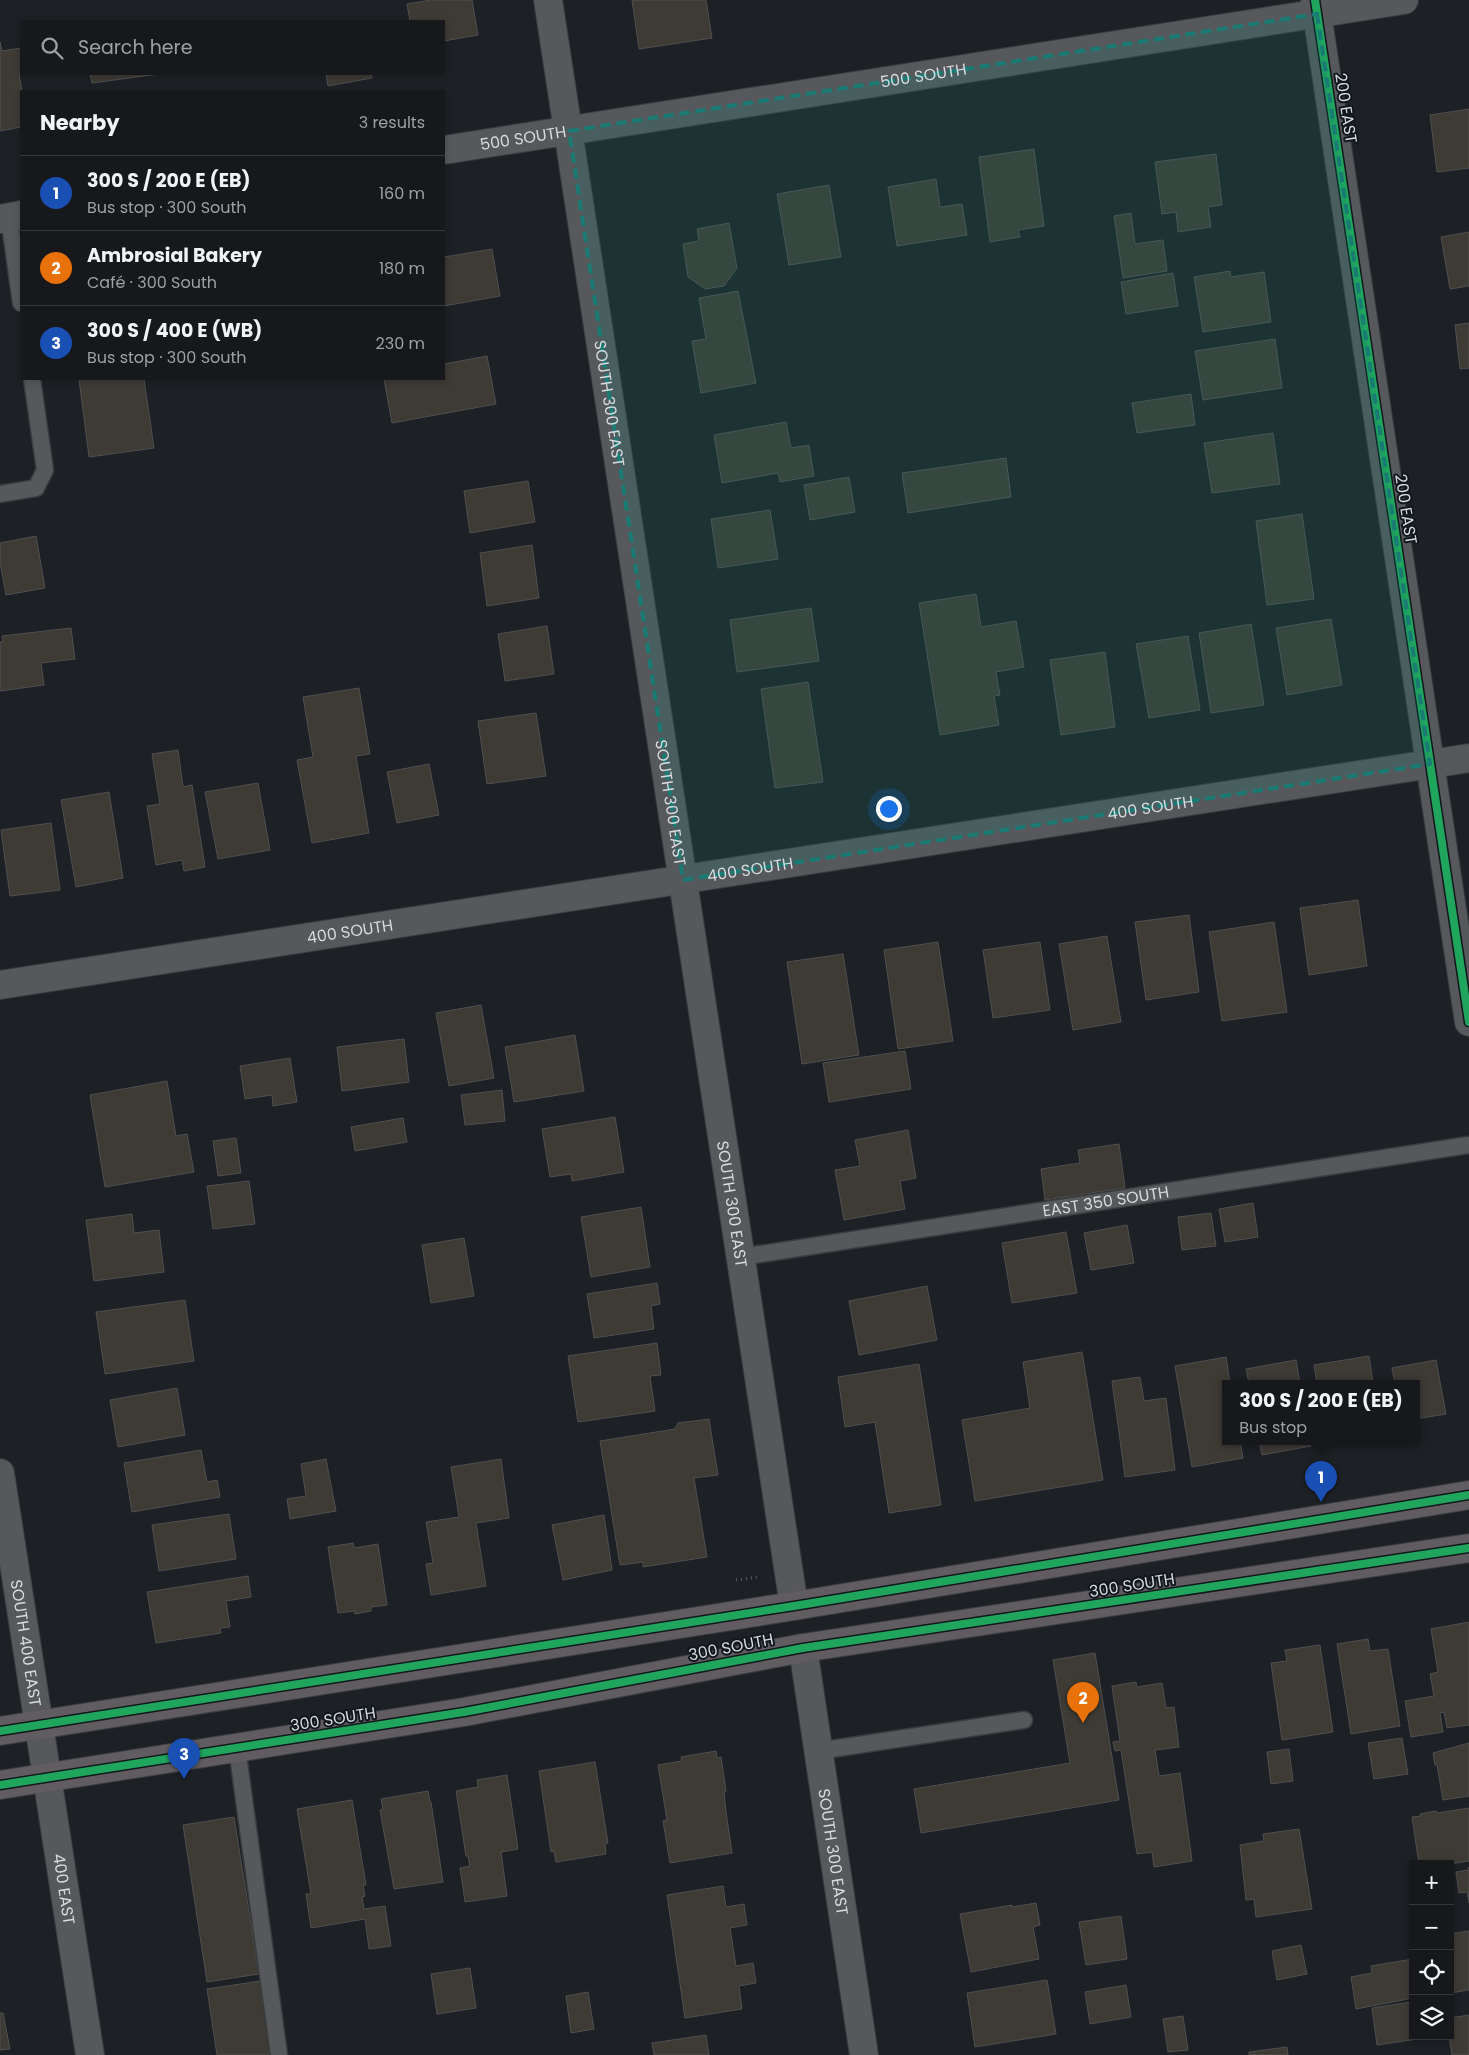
<!DOCTYPE html>
<html lang="en">
<head>
<meta charset="utf-8">
<style>
	body { margin:0; font-family:Poppins,sans-serif; background:#232528; color:#f1f3f6 }
	.controls { position:absolute; right:15px; bottom:15px; display:grid; overflow:hidden; border-radius:0px; box-shadow:0 2px 8px #0003 }
	.controls button { width:45px; height:45px; display:grid; place-items:center; padding:0; border:0; border-bottom:1px solid #35373a; background:#16181b; color:#f1f3f6; font:25px sans-serif }
	.you { position:absolute; left:888px; top:808px; width:18px; height:18px; margin:-12px; border:4px solid #fff; border-radius:50%; background:#1a73e8; box-shadow:0 0 0 8px #1a73e833 }
	.badge { display:grid; place-items:center; width:32px; height:32px; border-radius:50%; background:#d93025; color:#fff; font-size:16px; font-weight:700 }
	.pin { position:absolute; translate:-50% -41px; filter:drop-shadow(0 1px 2px #0008) }
	.pin::after { content:''; position:absolute; top:26px; width:18px; height:15px; background:inherit; clip-path:polygon(0 0,100% 0,50% 100%) }
	.popup { position:absolute; left:1222px; top:1380px; width:198px; height:65px; box-sizing:border-box; display:grid; place-content:center; border-radius:0px; background:#16181b; filter:drop-shadow(0 1px 4px #0005); font-size:16px; white-space:nowrap; color:#9ea0a3 }
	.popup b { font-size:19px; color:#f1f3f6 }
	.popup::after { content:''; position:absolute; left:50%; top:100%; margin-left:-10px; border:10px solid transparent; border-top-color:#16181b }
	.list { margin:0; padding:0; list-style:none }
	h2 { display:flex; justify-content:space-between; align-items:center; height:65px; margin:0; padding:0 20px; font-size:21px }
	h2 small { font-size:16px; font-weight:400; color:#9ea0a3 }
	.list li { display:grid; grid-template-columns:32px 1fr auto; gap:15px; align-items:center; box-sizing:border-box; height:75px; padding:0 20px; border-top:1px solid #35373a }
	.list b { display:block; font-size:19px; white-space:nowrap }
	.list p { margin:0; font-size:16px; white-space:nowrap; color:#9ea0a3 }
	.list em { font-size:16px; font-style:normal; color:#9ea0a3 }
	.icon { flex:none; width:28px; height:28px; fill:none; stroke:currentColor; stroke-width:2; stroke-linecap:round; stroke-linejoin:round }
	.map { position:relative; flex:none; width:1469px; height:2055px; overflow:hidden }
	.search { position:absolute; background:#16181b; box-shadow:0 2px 8px #0003; left:20px; top:20px; width:425px; height:55px; display:flex; align-items:center; gap:12px; box-sizing:border-box; padding:0 18px; border-radius:0px; color:#9ea0a3; font-size:19px }
	.panel { position:absolute; background:#16181b; box-shadow:0 2px 8px #0003; left:20px; top:90px; width:425px; height:290px; border-radius:0px }
	.map>svg:first-child { display:block }
	.building { fill:#3e3a34; stroke:#505051 }
	.lines { fill:none; stroke-linecap:round; stroke-linejoin:round }
	.service-casing { stroke:#383c3f; stroke-width:19 }
	.minor-casing { stroke:#383c3f; stroke-width:30 }
	.tertiary-casing { stroke:#383c3f; stroke-width:30 }
	.primary-casing { stroke:#383c3f; stroke-width:30 }
	.path { stroke:#5c5e61; stroke-width:3; stroke-dasharray:1 4; stroke-linecap:butt }
	.service { stroke:#56585b; stroke-width:16 }
	.minor { stroke:#56585b; stroke-width:28 }
	.tertiary { stroke:#56585b; stroke-width:28 }
	.primary { stroke:#615c60; stroke-width:28 }
	.cycleway-casing { stroke:#11171d; stroke-width:11 }
	.cycleway { stroke:#20a55d; stroke-width:8 }
	.marked { fill:#197b74; fill-opacity:0.2; stroke:#197b74; stroke-width:4; stroke-dasharray:10 6; stroke-linejoin:round }
	.labels { text-anchor:middle; dominant-baseline:central; stroke-width:4; stroke-linejoin:round; paint-order:stroke }
	.street-label { font-size:16px; fill:#d6dbdf; stroke:#11171d }
</style>
</head>
<body>
<div class="map">
<svg width="1469" height="2055" viewBox="0 0 1469 2055">
	<rect width="100%" height="100%" fill="#1d2024"/>
	<!-- building -->
	<g class="building">
		<polygon points="431,0 472,0 478,35 444,41 444,21 410,21 407,4"/>
		<polygon points="632,0 706,0 712,38 639,49"/>
		<polygon points="0,42 2,51 21,48 21,73 19,74 22,91 21,127 0,131"/>
		<polygon points="90,74 159,74 92,83"/>
		<polygon points="326,74 371,74 372,78 328,86"/>
		<polygon points="1469,109 1469,168 1437,172 1430,115"/>
		<polygon points="1034,149 1044,226 1018,230 1020,237 990,242 979,157"/>
		<polygon points="1216,154 1222,205 1208,207 1211,227 1178,232 1176,212 1162,214 1155,162"/>
		<polygon points="936,179 940,207 962,204 967,235 897,246 888,187"/>
		<polygon points="829,185 841,257 789,265 777,194"/>
		<polygon points="1131,213 1135,244 1163,240 1167,271 1123,278 1114,216"/>
		<polygon points="729,223 737,268 724,286 705,289 688,277 683,244 699,241 697,229"/>
		<polygon points="1469,232 1469,286 1450,289 1441,237"/>
		<polygon points="492,249 500,296 444,306 444,257"/>
		<polygon points="1230,271 1231,277 1264,272 1271,322 1203,332 1194,277"/>
		<polygon points="1173,273 1178,306 1126,314 1121,282"/>
		<polygon points="738,291 756,383 701,393 692,341 706,339 699,298"/>
		<polygon points="1469,323 1469,368 1460,369 1455,325"/>
		<polygon points="1275,339 1282,388 1203,400 1195,351"/>
		<polygon points="487,356 496,404 392,423 384,379 444,379 444,364"/>
		<polygon points="79,379 144,379 154,448 89,457"/>
		<polygon points="1191,394 1195,425 1137,433 1132,403"/>
		<polygon points="786,422 791,448 809,445 814,476 780,482 778,473 722,483 714,435"/>
		<polygon points="1273,433 1280,484 1212,493 1204,443"/>
		<polygon points="1006,458 1011,497 908,513 902,473"/>
		<polygon points="849,477 855,512 810,520 804,485"/>
		<polygon points="528,481 535,522 470,533 464,491"/>
		<polygon points="770,510 778,559 718,568 711,519"/>
		<polygon points="1302,514 1314,599 1267,605 1256,521"/>
		<polygon points="36,536 45,588 6,595 0,562 0,543"/>
		<polygon points="532,545 539,598 487,606 480,553"/>
		<polygon points="976,594 981,627 1016,621 1024,667 996,672 1000,695 994,696 999,725 940,735 919,603"/>
		<polygon points="811,608 819,661 737,672 730,620"/>
		<polygon points="1331,619 1342,685 1287,695 1276,628"/>
		<polygon points="1251,624 1264,705 1211,713 1199,633"/>
		<polygon points="547,626 554,674 505,681 498,634"/>
		<polygon points="71,628 75,659 41,663 44,685 0,691 0,642 3,642 2,636"/>
		<polygon points="1188,636 1200,710 1149,718 1136,644"/>
		<polygon points="1105,652 1115,727 1061,735 1050,660"/>
		<polygon points="808,682 823,782 775,788 761,689"/>
		<polygon points="359,688 370,754 356,756 369,833 312,843 297,760 313,757 303,697"/>
		<polygon points="536,713 546,776 487,784 478,721"/>
		<polygon points="178,750 183,787 192,785 205,867 184,871 182,860 156,865 147,806 160,804 152,754"/>
		<polygon points="429,764 439,815 397,823 387,772"/>
		<polygon points="258,783 270,850 218,859 205,792"/>
		<polygon points="109,792 123,878 76,887 61,800"/>
		<polygon points="51,823 60,890 10,896 1,830"/>
		<polygon points="1358,900 1367,966 1309,975 1300,908"/>
		<polygon points="1189,915 1199,992 1146,1000 1135,922"/>
		<polygon points="1274,922 1287,1012 1222,1021 1209,932"/>
		<polygon points="1107,936 1121,1022 1073,1030 1059,944"/>
		<polygon points="938,942 953,1041 898,1049 884,950"/>
		<polygon points="1040,942 1050,1010 993,1018 983,950"/>
		<polygon points="843,954 859,1055 802,1064 787,962"/>
		<polygon points="481,1005 494,1078 449,1086 436,1013"/>
		<polygon points="575,1035 584,1091 514,1102 505,1047"/>
		<polygon points="404,1039 409,1082 342,1091 337,1047"/>
		<polygon points="905,1051 911,1089 829,1102 823,1063"/>
		<polygon points="290,1058 297,1102 273,1106 272,1095 245,1099 240,1066"/>
		<polygon points="167,1081 176,1136 187,1134 194,1172 105,1187 90,1095"/>
		<polygon points="502,1090 505,1121 465,1125 461,1095"/>
		<polygon points="615,1117 624,1172 572,1181 571,1174 550,1177 542,1129"/>
		<polygon points="403,1118 407,1142 355,1151 351,1127"/>
		<polygon points="908,1130 916,1178 900,1181 905,1209 844,1220 835,1170 860,1166 855,1140"/>
		<polygon points="236,1138 241,1173 218,1176 213,1141"/>
		<polygon points="1119,1144 1125,1188 1045,1200 1041,1169 1080,1163 1078,1150"/>
		<polygon points="249,1181 255,1224 213,1229 207,1186"/>
		<polygon points="1253,1203 1258,1237 1225,1242 1219,1209"/>
		<polygon points="641,1207 650,1267 591,1277 581,1217"/>
		<polygon points="1211,1213 1216,1246 1182,1250 1178,1217"/>
		<polygon points="132,1214 134,1233 159,1230 164,1272 94,1281 86,1220"/>
		<polygon points="1127,1225 1134,1263 1091,1270 1084,1233"/>
		<polygon points="1066,1232 1077,1293 1012,1303 1002,1243"/>
		<polygon points="464,1238 474,1296 431,1303 422,1245"/>
		<polygon points="657,1283 660,1304 651,1306 654,1329 594,1338 587,1294"/>
		<polygon points="927,1286 937,1340 859,1355 849,1301"/>
		<polygon points="185,1300 194,1361 105,1374 96,1312"/>
		<polygon points="657,1343 661,1375 650,1376 655,1411 578,1422 568,1356"/>
		<polygon points="1082,1352 1103,1480 975,1501 962,1420 1030,1408 1023,1362"/>
		<polygon points="1369,1356 1373,1383 1317,1383 1314,1365"/>
		<polygon points="1226,1357 1230,1383 1226,1383 1226,1441 1240,1441 1243,1458 1192,1467 1175,1366"/>
		<polygon points="1296,1360 1300,1383 1249,1383 1246,1369"/>
		<polygon points="1436,1360 1446,1414 1416,1419 1416,1383 1395,1383 1392,1368"/>
		<polygon points="919,1364 941,1505 889,1513 875,1422 845,1427 838,1377"/>
		<polygon points="1140,1377 1144,1401 1166,1398 1175,1470 1125,1477 1112,1381"/>
		<polygon points="177,1388 185,1435 118,1447 110,1400"/>
		<polygon points="709,1419 718,1475 694,1478 707,1557 643,1567 643,1562 620,1565 600,1441 675,1429 678,1423"/>
		<polygon points="1259,1441 1310,1441 1311,1446 1262,1455"/>
		<polygon points="201,1450 207,1482 217,1480 220,1497 132,1512 124,1463"/>
		<polygon points="326,1459 336,1511 290,1519 287,1499 306,1496 301,1464"/>
		<polygon points="501,1459 509,1518 476,1523 486,1586 431,1595 426,1564 433,1563 426,1522 459,1517 451,1467"/>
		<polygon points="229,1514 236,1559 159,1571 152,1525"/>
		<polygon points="604,1515 612,1570 563,1580 552,1525"/>
		<polygon points="353,1543 354,1548 378,1544 387,1605 371,1607 371,1611 355,1614 355,1611 338,1613 328,1547"/>
		<polygon points="248,1576 251,1597 226,1601 230,1627 220,1628 221,1633 156,1643 147,1592"/>
		<polygon points="1469,1622 1469,1725 1447,1728 1444,1712 1440,1713 1443,1732 1411,1737 1405,1701 1434,1696 1430,1674 1438,1672 1431,1629"/>
		<polygon points="1368,1639 1370,1651 1388,1649 1400,1726 1351,1734 1337,1644"/>
		<polygon points="1320,1645 1333,1732 1282,1740 1271,1663 1287,1661 1285,1650"/>
		<polygon points="1095,1653 1119,1800 921,1833 914,1789 1070,1763 1053,1660"/>
		<polygon points="1136,1682 1137,1687 1162,1683 1166,1708 1174,1707 1179,1747 1155,1750 1159,1776 1180,1773 1192,1861 1154,1867 1152,1852 1137,1854 1121,1750 1115,1751 1113,1742 1120,1741 1112,1686"/>
		<polygon points="1402,1738 1408,1774 1374,1779 1368,1743"/>
		<polygon points="1469,1743 1469,1796 1443,1800 1437,1765 1435,1765 1433,1753"/>
		<polygon points="1289,1749 1293,1781 1271,1784 1267,1752"/>
		<polygon points="716,1751 717,1758 721,1757 726,1791 724,1792 726,1812 732,1853 670,1863 663,1821 667,1820 658,1765 682,1761 681,1757"/>
		<polygon points="595,1762 608,1843 605,1844 606,1854 556,1862 554,1851 551,1852 539,1771"/>
		<polygon points="507,1775 518,1849 501,1852 507,1896 465,1902 460,1868 470,1866 468,1856 466,1856 456,1791 478,1787 477,1780"/>
		<polygon points="428,1791 430,1802 431,1802 443,1882 394,1889 380,1810 383,1809 381,1799"/>
		<polygon points="352,1800 366,1885 363,1885 365,1896 362,1897 364,1909 385,1906 391,1946 369,1949 365,1919 311,1928 306,1894 311,1894 297,1809"/>
		<polygon points="1469,1808 1469,1861 1450,1864 1419,1864 1412,1817 1421,1816 1420,1814 1436,1811 1437,1813"/>
		<polygon points="234,1817 259,1974 207,1982 183,1825"/>
		<polygon points="1299,1829 1312,1909 1256,1917 1254,1899 1246,1900 1240,1845 1264,1841 1263,1834"/>
		<polygon points="1469,1867 1469,1903 1467,1892 1459,1893 1456,1872 1468,1870"/>
		<polygon points="723,1886 726,1907 744,1904 747,1925 730,1928 736,1966 753,1963 756,1983 739,1986 742,2009 685,2018 667,1895"/>
		<polygon points="1036,1903 1040,1925 1033,1927 1039,1959 971,1972 960,1914 1012,1905 1012,1907"/>
		<polygon points="1121,1916 1127,1959 1086,1965 1079,1922"/>
		<polygon points="1469,1931 1469,1990 1450,1993 1450,1934"/>
		<polygon points="1301,1945 1307,1974 1277,1980 1272,1951"/>
		<polygon points="1413,1959 1413,1998 1356,2009 1351,1977 1372,1973 1371,1966"/>
		<polygon points="470,1968 476,2008 437,2014 431,1974"/>
		<polygon points="1047,1980 1056,2034 975,2047 967,1993"/>
		<polygon points="260,1981 271,2055 217,2055 207,1989"/>
		<polygon points="1126,1985 1131,2017 1090,2024 1085,1992"/>
		<polygon points="588,1992 594,2029 571,2033 566,1996"/>
		<polygon points="1411,2002 1413,2036 1416,2036 1417,2039 1377,2045 1372,2008"/>
		<polygon points="0,2013 3,2013 10,2049 0,2050"/>
		<polygon points="1469,2015 1469,2055 1452,2055 1449,2036 1450,2018"/>
		<polygon points="1183,2016 1188,2050 1168,2052 1163,2019"/>
		<polygon points="706,2035 709,2055 654,2055 652,2043"/>
		<polygon points="1287,2047 1288,2055 1249,2055 1249,2052"/>
	</g>
	<g class="lines">
		<defs>
			<g id="service">
				<polyline points="9,217 21,303"/>
				<polyline points="0,494 36,488 45,470 32,379"/>
				<path id="s1" d="M741,1257L1469,1145"/>
				<polyline points="237,1748 279,2055"/>
				<polyline points="818,1751 1024,1720"/>
			</g>
			<g id="minor">
				<path id="s2" d="M548,0L794,1606"/>
				<polyline points="1315,0 1469,1022"/>
				<path id="s3" d="M444,150L1404,0"/>
				<polyline points="0,219 21,215"/>
				<path id="s4" d="M0,985L1469,758"/>
				<path id="s5" d="M803,1648L864,2055"/>
			</g>
			<g id="tertiary">
				<path id="s6" d="M0,1473L90,2055"/>
			</g>
			<g id="primary">
				<polyline points="0,1731 794,1606 1469,1495"/>
				<polyline points="0,1785 464,1712 803,1648 1469,1548"/>
			</g>
		</defs>
		<!-- service casing -->
		<use href="#service" class="service-casing"/>
		<!-- minor casing -->
		<use href="#minor" class="minor-casing"/>
		<!-- tertiary casing -->
		<use href="#tertiary" class="tertiary-casing"/>
		<!-- primary casing -->
		<use href="#primary" class="primary-casing"/>
		<!-- path -->
		<polyline class="path" points="736,1580 757,1577"/>
		<!-- service -->
		<use href="#service" class="service"/>
		<!-- minor -->
		<use href="#minor" class="minor"/>
		<!-- tertiary -->
		<use href="#tertiary" class="tertiary"/>
		<!-- primary -->
		<use href="#primary" class="primary"/>
		<defs>
			<g id="cycleway">
				<polyline points="1315,0 1469,1022"/>
				<polyline points="0,1731 794,1606 1469,1495"/>
				<polyline points="0,1785 464,1712 803,1648 1469,1548"/>
			</g>
		</defs>
		<!-- cycleway casing -->
		<use href="#cycleway" class="cycleway-casing"/>
		<!-- cycleway -->
		<use href="#cycleway" class="cycleway"/>
	</g>
	<!-- marked area -->
	<path class="marked" d="M1317,14L1430,764L683,880L569,131Z"/>
	<g class="labels">
		<!-- street labels -->
		<g class="street-label">
			<text stroke="none"><textPath href="#s3" startOffset="485">500 SOUTH</textPath></text>
			<text transform="translate(1346 108) rotate(81)">200 EAST</text>
			<text stroke="none"><textPath href="#s3" startOffset="80">500 SOUTH</textPath></text>
			<text stroke="none"><textPath href="#s2" startOffset="408">SOUTH 300 EAST</textPath></text>
			<text transform="translate(1406 509) rotate(81)">200 EAST</text>
			<text stroke="none"><textPath href="#s2" startOffset="812">SOUTH 300 EAST</textPath></text>
			<text stroke="none"><textPath href="#s4" startOffset="1164">400 SOUTH</textPath></text>
			<text stroke="none"><textPath href="#s4" startOffset="759">400 SOUTH</textPath></text>
			<text stroke="none"><textPath href="#s4" startOffset="354">400 SOUTH</textPath></text>
			<text stroke="none"><textPath href="#s1" startOffset="369">EAST 350 SOUTH</textPath></text>
			<text stroke="none"><textPath href="#s2" startOffset="1218">SOUTH 300 EAST</textPath></text>
			<text transform="translate(1132 1585) rotate(-9)">300 SOUTH</text>
			<text stroke="none"><textPath href="#s6" startOffset="172">SOUTH 400 EAST</textPath></text>
			<text transform="translate(731 1647) rotate(-11)">300 SOUTH</text>
			<text transform="translate(333 1719) rotate(-9)">300 SOUTH</text>
			<text stroke="none"><textPath href="#s5" startOffset="206">SOUTH 300 EAST</textPath></text>
			<text stroke="none"><textPath href="#s6" startOffset="421">400 EAST</textPath></text>
		</g>
	</g>
</svg>
<div class="controls">
<button>+</button>
<button>−</button>
<button><svg class="icon" aria-label="locate" viewBox="0 0 24 24"><circle cx="12" cy="12" r="6"/><path d="M12 2v4M12 18v4M2 12h4M18 12h4"/></svg></button>
<button><svg class="icon" aria-label="layers" viewBox="0 0 24 24"><path d="M12 4l9 5-9 5-9-5zM3 14l9 5 9-5"/></svg></button>
</div>
<div class="you"></div>
<div class="pin badge" style="left:1321px;top:1502px;background:#1a4fb4">1</div>
<div class="popup"><b>300 S / 200 E (EB)</b>Bus stop</div>
<div class="pin badge" style="left:1083px;top:1723px;background:#e8710a">2</div>
<div class="pin badge" style="left:184px;top:1779px;background:#1a4fb4">3</div>
<div class="search"><svg class="icon" aria-label="search" viewBox="0 0 24 24"><circle cx="10" cy="10" r="6"/><path d="M15 15l6 6"/></svg>Search here</div>
<section class="panel">
<h2>Nearby<small>3 results</small></h2>
<ul class="list">
<li><span class="badge" style="background:#1a4fb4">1</span><div><b>300 S / 200 E (EB)</b><p>Bus stop · 300 South</p></div><em>160 m</em></li>
<li><span class="badge" style="background:#e8710a">2</span><div><b>Ambrosial Bakery</b><p>Café · 300 South</p></div><em>180 m</em></li>
<li><span class="badge" style="background:#1a4fb4">3</span><div><b>300 S / 400 E (WB)</b><p>Bus stop · 300 South</p></div><em>230 m</em></li>
</ul>
</section>
</div>
</body>
</html>
